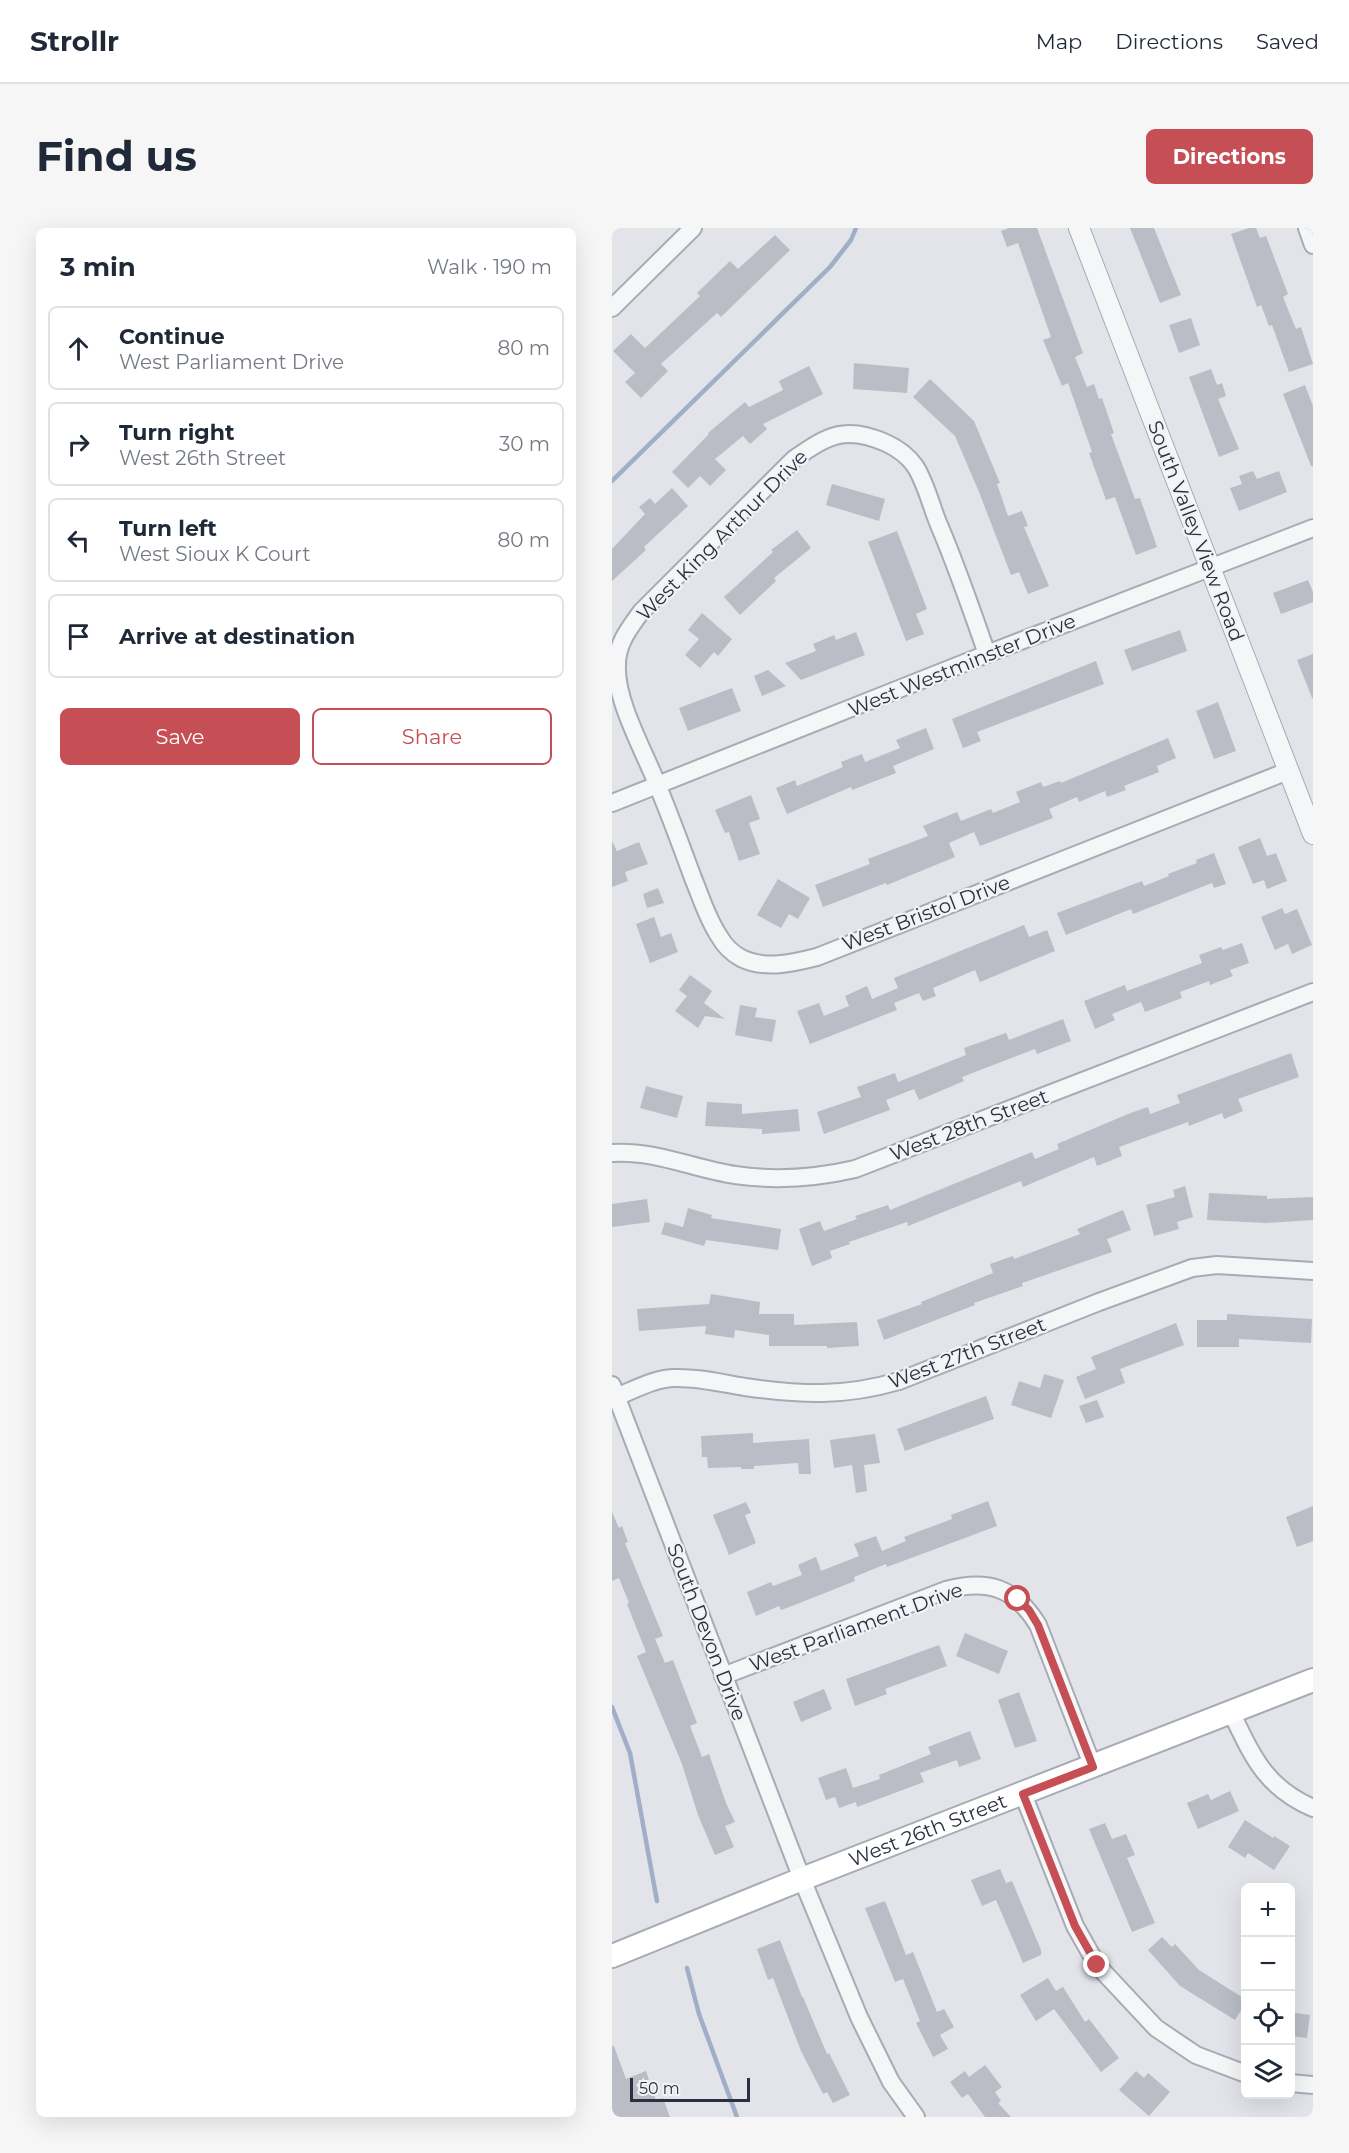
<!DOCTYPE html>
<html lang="en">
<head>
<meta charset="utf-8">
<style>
	body { margin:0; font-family:Montserrat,sans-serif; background:#f6f6f7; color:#1f2937 }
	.controls { position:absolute; right:18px; bottom:18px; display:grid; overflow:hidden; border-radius:9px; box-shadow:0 6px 24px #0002 }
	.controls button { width:54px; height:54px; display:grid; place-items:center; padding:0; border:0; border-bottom:2px solid #e0e1e3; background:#fff; color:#1f2937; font:30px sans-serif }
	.scale { position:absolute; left:18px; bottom:15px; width:120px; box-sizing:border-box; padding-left:6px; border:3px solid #2b3141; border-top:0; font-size:16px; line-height:21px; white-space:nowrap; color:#2b3141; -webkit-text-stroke:4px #f2f3f7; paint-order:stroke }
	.stop { position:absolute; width:18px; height:18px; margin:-14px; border:4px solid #c64f55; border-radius:50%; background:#fff }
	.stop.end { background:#c64f55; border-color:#fff; box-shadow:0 2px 6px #0008 }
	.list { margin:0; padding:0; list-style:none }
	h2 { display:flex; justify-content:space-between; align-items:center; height:78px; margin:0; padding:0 24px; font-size:26px }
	h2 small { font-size:20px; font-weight:400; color:#747a83 }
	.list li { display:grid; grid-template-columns:39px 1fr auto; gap:18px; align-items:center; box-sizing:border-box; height:84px; margin:0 12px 12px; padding:0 12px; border:2px solid #e0e1e3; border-radius:9px }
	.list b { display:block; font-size:22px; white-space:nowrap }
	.list p { margin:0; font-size:20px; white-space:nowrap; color:#747a83 }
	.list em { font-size:20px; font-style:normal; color:#747a83 }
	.actions { display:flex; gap:12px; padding:18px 24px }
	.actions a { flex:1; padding:14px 0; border:2px solid #c64f55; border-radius:9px; text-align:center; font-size:21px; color:#c64f55 }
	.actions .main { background:#c64f55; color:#fff }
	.icon { flex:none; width:33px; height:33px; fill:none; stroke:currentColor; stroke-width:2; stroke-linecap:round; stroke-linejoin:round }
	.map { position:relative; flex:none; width:701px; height:1889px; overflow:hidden; border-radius:9px }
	header { display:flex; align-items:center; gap:36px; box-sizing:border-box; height:84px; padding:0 30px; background:#fff; border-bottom:2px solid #e0e1e3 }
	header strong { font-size:28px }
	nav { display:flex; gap:33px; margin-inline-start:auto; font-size:21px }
	.intro { display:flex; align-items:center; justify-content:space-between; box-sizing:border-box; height:144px; padding:0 36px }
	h1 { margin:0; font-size:42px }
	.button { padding:15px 27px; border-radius:9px; background:#c64f55; color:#fff; font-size:21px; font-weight:700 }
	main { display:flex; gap:36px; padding:0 36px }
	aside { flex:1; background:#fff; border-radius:9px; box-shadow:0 6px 24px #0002 }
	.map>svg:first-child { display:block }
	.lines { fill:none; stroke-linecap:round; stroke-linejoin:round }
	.stream { stroke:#a0afc7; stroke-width:4.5 }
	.building { fill:#babdc6 }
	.minor-casing { stroke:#a7abb4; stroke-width:20 }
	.tertiary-casing { stroke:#a7abb4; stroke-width:22 }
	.secondary-casing { stroke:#a7abb4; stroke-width:26 }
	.minor { stroke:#f5f6f8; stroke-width:16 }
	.tertiary { stroke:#f5f6f8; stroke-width:20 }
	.secondary { stroke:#fff; stroke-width:22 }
	.route { stroke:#c64f55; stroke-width:8 }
	.labels { text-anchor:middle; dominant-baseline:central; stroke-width:4.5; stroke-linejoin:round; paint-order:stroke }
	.street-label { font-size:20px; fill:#2b3141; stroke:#f2f3f7 }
</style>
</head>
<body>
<header>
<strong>Strollr</strong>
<nav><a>Map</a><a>Directions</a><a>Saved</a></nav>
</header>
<div class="intro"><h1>Find us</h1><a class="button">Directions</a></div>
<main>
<aside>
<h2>3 min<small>Walk · 190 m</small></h2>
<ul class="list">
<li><svg class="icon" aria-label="ahead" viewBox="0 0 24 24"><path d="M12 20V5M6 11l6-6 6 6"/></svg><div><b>Continue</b><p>West Parliament Drive</p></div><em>80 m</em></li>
<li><svg class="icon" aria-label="right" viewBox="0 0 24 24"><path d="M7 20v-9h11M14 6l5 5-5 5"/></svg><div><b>Turn right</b><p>West 26th Street</p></div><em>30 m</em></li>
<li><svg class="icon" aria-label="left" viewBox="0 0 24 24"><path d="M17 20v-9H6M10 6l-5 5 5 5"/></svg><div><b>Turn left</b><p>West Sioux K Court</p></div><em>80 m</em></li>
<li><svg class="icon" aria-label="arrive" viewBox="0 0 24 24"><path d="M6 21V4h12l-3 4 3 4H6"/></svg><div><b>Arrive at destination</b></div></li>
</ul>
<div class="actions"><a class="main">Save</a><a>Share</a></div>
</aside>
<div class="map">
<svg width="701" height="1889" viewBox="0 0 701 1889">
	<rect width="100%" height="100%" fill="#e2e4ea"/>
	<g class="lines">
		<!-- stream -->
		<g class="stream">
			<polyline points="0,253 218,39 239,12 244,0"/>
			<polyline points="0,1479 18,1525 45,1673"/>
			<polyline points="75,1740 87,1786 125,1889"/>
		</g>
	</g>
	<!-- building -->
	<g class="building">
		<polygon points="397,0 425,0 471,125 463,129 475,159 482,156 487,171 490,170 502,205 499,206 523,271 528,270 545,319 524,327 503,269 494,272 477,225 480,224 456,155 450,158 431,112 439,109 406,15 395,19 389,3"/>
		<polygon points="518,0 542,0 569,67 548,75"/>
		<polygon points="637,0 644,0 648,10 654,8 676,66 671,69 684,101 689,99 701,136 677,144 660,97 657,98 649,77 645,79 619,6"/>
		<polygon points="163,7 178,22 109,89 105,85 49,136 56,143 29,170 13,154 23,145 1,123 19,106 33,120 88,68 85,65 118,33 126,41"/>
		<polygon points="579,90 588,117 567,125 557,97"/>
		<polygon points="242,135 297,140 295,165 241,161"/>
		<polygon points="197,138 211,166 151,196 155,201 138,216 131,208 103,231 114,242 98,258 88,248 76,260 60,244 97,206 96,205 133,174 137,179 171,162 167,153"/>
		<polygon points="599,141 605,157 610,155 614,168 606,171 627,221 607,229 577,149"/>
		<polygon points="318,151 362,193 388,255 385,256 396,288 410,283 416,298 412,299 437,358 416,366 407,344 399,347 367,264 343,208 301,169"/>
		<polygon points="693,157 701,178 701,238 699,238 671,166"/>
		<polygon points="641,243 645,251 667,243 675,264 627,283 618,260 630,256 627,248"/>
		<polygon points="220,256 273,271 267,293 214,277"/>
		<polygon points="60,260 76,278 32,319 34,322 0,353 0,321 33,286 27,279 38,270 43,276"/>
		<polygon points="185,302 199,320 162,350 164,353 128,387 112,369 161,324 159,322"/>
		<polygon points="285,303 315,381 304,386 312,406 294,413 256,314"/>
		<polygon points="696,352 701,364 701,374 669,386 661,365"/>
		<polygon points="90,385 120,411 106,428 102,424 88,440 73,427 87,411 76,402"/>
		<polygon points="568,402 575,423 520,443 512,422"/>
		<polygon points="244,404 253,427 189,452 173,435 204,423 201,416 222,407 224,412"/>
		<polygon points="701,426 701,470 700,470 685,432"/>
		<polygon points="484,433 492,456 365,504 369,513 351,520 340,491"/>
		<polygon points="156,442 174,458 150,468 142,448"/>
		<polygon points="120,460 129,483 76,503 67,480"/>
		<polygon points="606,474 624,523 602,531 584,483"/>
		<polygon points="314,500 322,521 281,538 284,545 240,562 239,559 175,586 164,560 183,552 185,558 231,539 229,534 250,526 253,534 288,520 284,512"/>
		<polygon points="556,510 564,530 545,538 547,544 512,558 514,562 495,569 493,563 467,574 465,569 437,581 441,590 368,618 362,604 337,615 343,629 275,657 274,655 211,679 203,657 258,636 256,631 316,608 311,598 345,584 349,593 379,581 381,585 408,574 404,564 429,554 431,559 448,553 449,555"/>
		<polygon points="139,567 148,591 137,595 148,626 127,633 117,604 113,605 103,582"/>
		<polygon points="648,610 655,628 664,625 675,653 655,661 652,652 641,656 626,619"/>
		<polygon points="0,613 5,623 27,614 36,636 13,644 16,653 0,659"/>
		<polygon points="602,625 614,656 602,660 600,655 521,686 519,681 454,707 445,685 530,653 532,658 557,648 556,646 585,635 584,632"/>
		<polygon points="166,651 198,670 186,691 177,686 169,700 145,687"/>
		<polygon points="46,660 52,675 35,680 31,666"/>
		<polygon points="670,680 673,686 685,681 700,717 680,726 676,716 663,722 649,689"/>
		<polygon points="42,689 49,709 59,705 66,724 38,735 24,696"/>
		<polygon points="412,697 417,709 435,702 443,723 368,754 363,742 321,760 324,768 311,773 307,765 282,775 285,782 198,816 185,783 207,775 212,788 237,778 233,768 255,758 260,771 286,760 282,750"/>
		<polygon points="630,715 637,735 618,742 621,748 598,757 597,753 568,764 570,770 533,784 529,774 500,786 503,792 483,801 472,773 513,757 515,763 590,735 587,727 609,719 611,722"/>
		<polygon points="78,747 100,763 92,775 113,791 93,788 86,800 63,783 75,768 67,762"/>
		<polygon points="128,777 145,780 143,789 164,792 160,814 123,807"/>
		<polygon points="451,791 459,813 425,826 423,821 350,849 352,853 307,872 302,861 274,872 278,882 212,906 205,884 249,869 245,859 283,845 286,854 354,827 352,820 394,805 397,812"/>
		<polygon points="679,825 687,849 626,871 631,883 612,891 610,885 577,898 576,894 507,919 510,928 485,938 482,929 411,959 409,953 296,998 295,994 237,1014 238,1016 218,1023 220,1030 200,1038 187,1001 208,993 212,1003 245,991 243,988 276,977 278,982 420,924 423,931 447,921 445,916 516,886 536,879 538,886 568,875 565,867"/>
		<polygon points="34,858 71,868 65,890 28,880"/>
		<polygon points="95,874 130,876 130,886 186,881 188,903 150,906 150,901 93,898"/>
		<polygon points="573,958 581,989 565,994 567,1001 542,1008 534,977 563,969 561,962"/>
		<polygon points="597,965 655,968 655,971 701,969 701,992 654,995 595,992"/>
		<polygon points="35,971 38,994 0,999 0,976"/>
		<polygon points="76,980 100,987 99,990 169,1001 166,1022 94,1012 92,1018 49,1006 53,994 71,999"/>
		<polygon points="511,982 519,1002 495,1011 500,1024 410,1055 411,1058 362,1075 363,1077 272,1112 265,1092 310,1076 309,1074 381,1045 378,1036 401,1028 402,1031 468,1006 465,1001"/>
		<polygon points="99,1066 148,1074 147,1086 182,1086 182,1097 245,1094 247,1118 215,1120 215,1118 157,1118 157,1107 123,1102 122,1110 93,1106 94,1098 27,1103 25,1081 97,1076"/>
		<polygon points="615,1086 700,1091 699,1115 627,1111 627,1119 585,1119 585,1092 615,1092"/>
		<polygon points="564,1095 572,1117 508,1141 513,1155 473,1171 464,1149 484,1141 479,1129"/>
		<polygon points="432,1146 452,1152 439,1190 399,1177 407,1153 428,1160"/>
		<polygon points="374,1168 382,1191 293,1223 285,1201"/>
		<polygon points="485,1172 492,1189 474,1195 467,1178"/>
		<polygon points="141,1205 141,1215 197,1211 199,1246 187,1246 186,1235 142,1238 142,1241 129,1241 129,1239 96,1240 95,1229 90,1229 89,1208"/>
		<polygon points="263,1206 268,1235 252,1237 255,1263 244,1265 240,1237 222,1240 218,1212"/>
		<polygon points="376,1273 385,1298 275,1339 274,1336 242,1349 243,1353 185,1376 169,1382 167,1378 144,1388 135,1364 159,1354 161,1358 190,1347 186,1337 204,1329 209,1343 247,1328 242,1316 264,1308 270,1323 294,1313 292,1309 340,1291 339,1287"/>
		<polygon points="134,1274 139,1285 133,1287 144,1315 117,1327 101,1287"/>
		<polygon points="701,1278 701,1313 685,1319 674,1289"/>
		<polygon points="0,1284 7,1300 10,1298 16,1314 13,1315 51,1408 43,1411 53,1435 61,1432 85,1495 78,1498 90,1529 97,1526 114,1575 123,1594 113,1598 122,1619 103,1627 86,1587 70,1536 25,1428 34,1424 15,1376 17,1375 7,1350 0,1353"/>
		<polygon points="353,1405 396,1423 387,1446 344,1428"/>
		<polygon points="327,1417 335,1438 273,1461 275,1466 243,1478 234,1451"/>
		<polygon points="212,1461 220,1481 189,1494 181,1474"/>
		<polygon points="407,1464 425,1513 403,1520 386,1472"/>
		<polygon points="358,1503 369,1531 347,1539 345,1532 308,1545 312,1554 245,1579 244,1574 227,1580 223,1569 214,1572 206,1550 234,1540 241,1560 268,1551 267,1547 319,1526 316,1519"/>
		<polygon points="618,1563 627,1583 586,1601 575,1575 596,1566 599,1572"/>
		<polygon points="633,1592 661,1610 662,1608 678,1618 662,1642 636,1625 633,1630 616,1619"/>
		<polygon points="493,1595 500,1611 514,1606 523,1627 515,1630 543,1695 520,1704 477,1601"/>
		<polygon points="388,1641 394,1655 400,1653 429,1722 429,1727 411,1735 384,1672 370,1678 359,1652"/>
		<polygon points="273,1673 294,1727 301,1724 325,1784 332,1781 342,1799 328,1807 336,1821 321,1829 304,1795 308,1793 291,1751 283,1754 253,1680"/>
		<polygon points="550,1709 560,1719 563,1716 587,1742 633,1771 633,1776 623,1792 568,1758 536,1722"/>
		<polygon points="168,1712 190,1769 191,1769 215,1826 217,1825 238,1867 221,1875 215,1864 211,1866 189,1823 161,1750 156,1752 145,1721"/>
		<polygon points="436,1750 444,1763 451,1759 473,1794 477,1791 507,1830 489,1844 442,1781 424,1793 408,1767"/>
		<polygon points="678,1784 698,1787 695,1810 678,1808"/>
		<polygon points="0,1818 2,1818 14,1851 34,1843 44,1873 51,1870 58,1889 0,1889"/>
		<polygon points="373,1837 390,1859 383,1864 389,1873 386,1875 399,1889 373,1889 356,1866 350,1870 338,1854 353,1843 357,1849"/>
		<polygon points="524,1843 532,1850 536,1845 558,1864 537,1888 507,1862"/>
	</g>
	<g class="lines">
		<defs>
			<g id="minor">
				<polyline points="695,0 701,17"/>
				<polyline points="0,80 81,0"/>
				<path d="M375,426C360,383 345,339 327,297C319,278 314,255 303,238C296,228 285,220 274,215C234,197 216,207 182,231L29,384C17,401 5,415 5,437C3,474 34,526 47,561C59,590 70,620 81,650C89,669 95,690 107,708C112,717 120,725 129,730C153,742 181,735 205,729L676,543"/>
				<polyline points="0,575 375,426 701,300"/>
				<path d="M0,925C43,922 82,941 123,947C163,953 204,950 243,941L701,764"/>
				<polyline points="0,1157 190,1651 247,1789 279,1854 304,1889"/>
				<path d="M4,1169C22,1162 41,1151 61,1150C85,1149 109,1155 133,1159C190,1167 232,1169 287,1153L487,1074L580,1040L605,1037L701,1043"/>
				<path d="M111,1448L334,1362C375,1351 403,1359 426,1397L481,1539"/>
				<path d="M619,1484C641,1529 653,1559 701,1580"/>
				<polyline points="411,1566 463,1698 485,1737 544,1800 584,1827 634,1846"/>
				<polyline points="678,1855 701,1857"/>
			</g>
			<polyline id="tertiary" points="467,0 701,606"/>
			<g id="secondary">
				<path id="s1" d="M0,1728L190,1651L701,1452"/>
			</g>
		</defs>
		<!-- minor casing -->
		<use href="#minor" class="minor-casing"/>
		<!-- tertiary casing -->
		<use href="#tertiary" class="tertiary-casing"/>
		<!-- secondary casing -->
		<use href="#secondary" class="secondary-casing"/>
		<!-- minor -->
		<use href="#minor" class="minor"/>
		<!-- tertiary -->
		<use href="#tertiary" class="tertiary"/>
		<!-- secondary -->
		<use href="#secondary" class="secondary"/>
	</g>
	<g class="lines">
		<!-- route -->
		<polyline class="route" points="406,1371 417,1382 426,1397 481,1539 411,1566 463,1698 485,1737"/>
	</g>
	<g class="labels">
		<!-- street labels -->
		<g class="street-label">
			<text transform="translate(584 303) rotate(69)">South Valley View Road</text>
			<text transform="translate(110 307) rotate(-45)">West King Arthur Drive</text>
			<text transform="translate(350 437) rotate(-22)">West Westminster Drive</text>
			<text transform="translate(314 685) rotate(-21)">West Bristol Drive</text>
			<text transform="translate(357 897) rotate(-21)">West 28th Street</text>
			<text transform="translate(355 1125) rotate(-21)">West 27th Street</text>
			<text transform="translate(244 1399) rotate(-20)">West Parliament Drive</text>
			<text transform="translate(95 1404) rotate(69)">South Devon Drive</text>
			<text stroke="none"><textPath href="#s1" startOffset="340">West 26th Street</textPath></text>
		</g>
	</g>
</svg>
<div class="controls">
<button>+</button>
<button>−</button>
<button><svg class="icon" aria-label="locate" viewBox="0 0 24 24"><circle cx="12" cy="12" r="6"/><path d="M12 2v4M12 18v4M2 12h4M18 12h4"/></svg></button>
<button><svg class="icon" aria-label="layers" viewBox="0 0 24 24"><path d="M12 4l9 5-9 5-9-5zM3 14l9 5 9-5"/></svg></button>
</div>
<div class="scale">50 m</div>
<div class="stop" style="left:406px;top:1371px"></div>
<div class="stop end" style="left:485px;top:1737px"></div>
</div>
</main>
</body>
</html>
